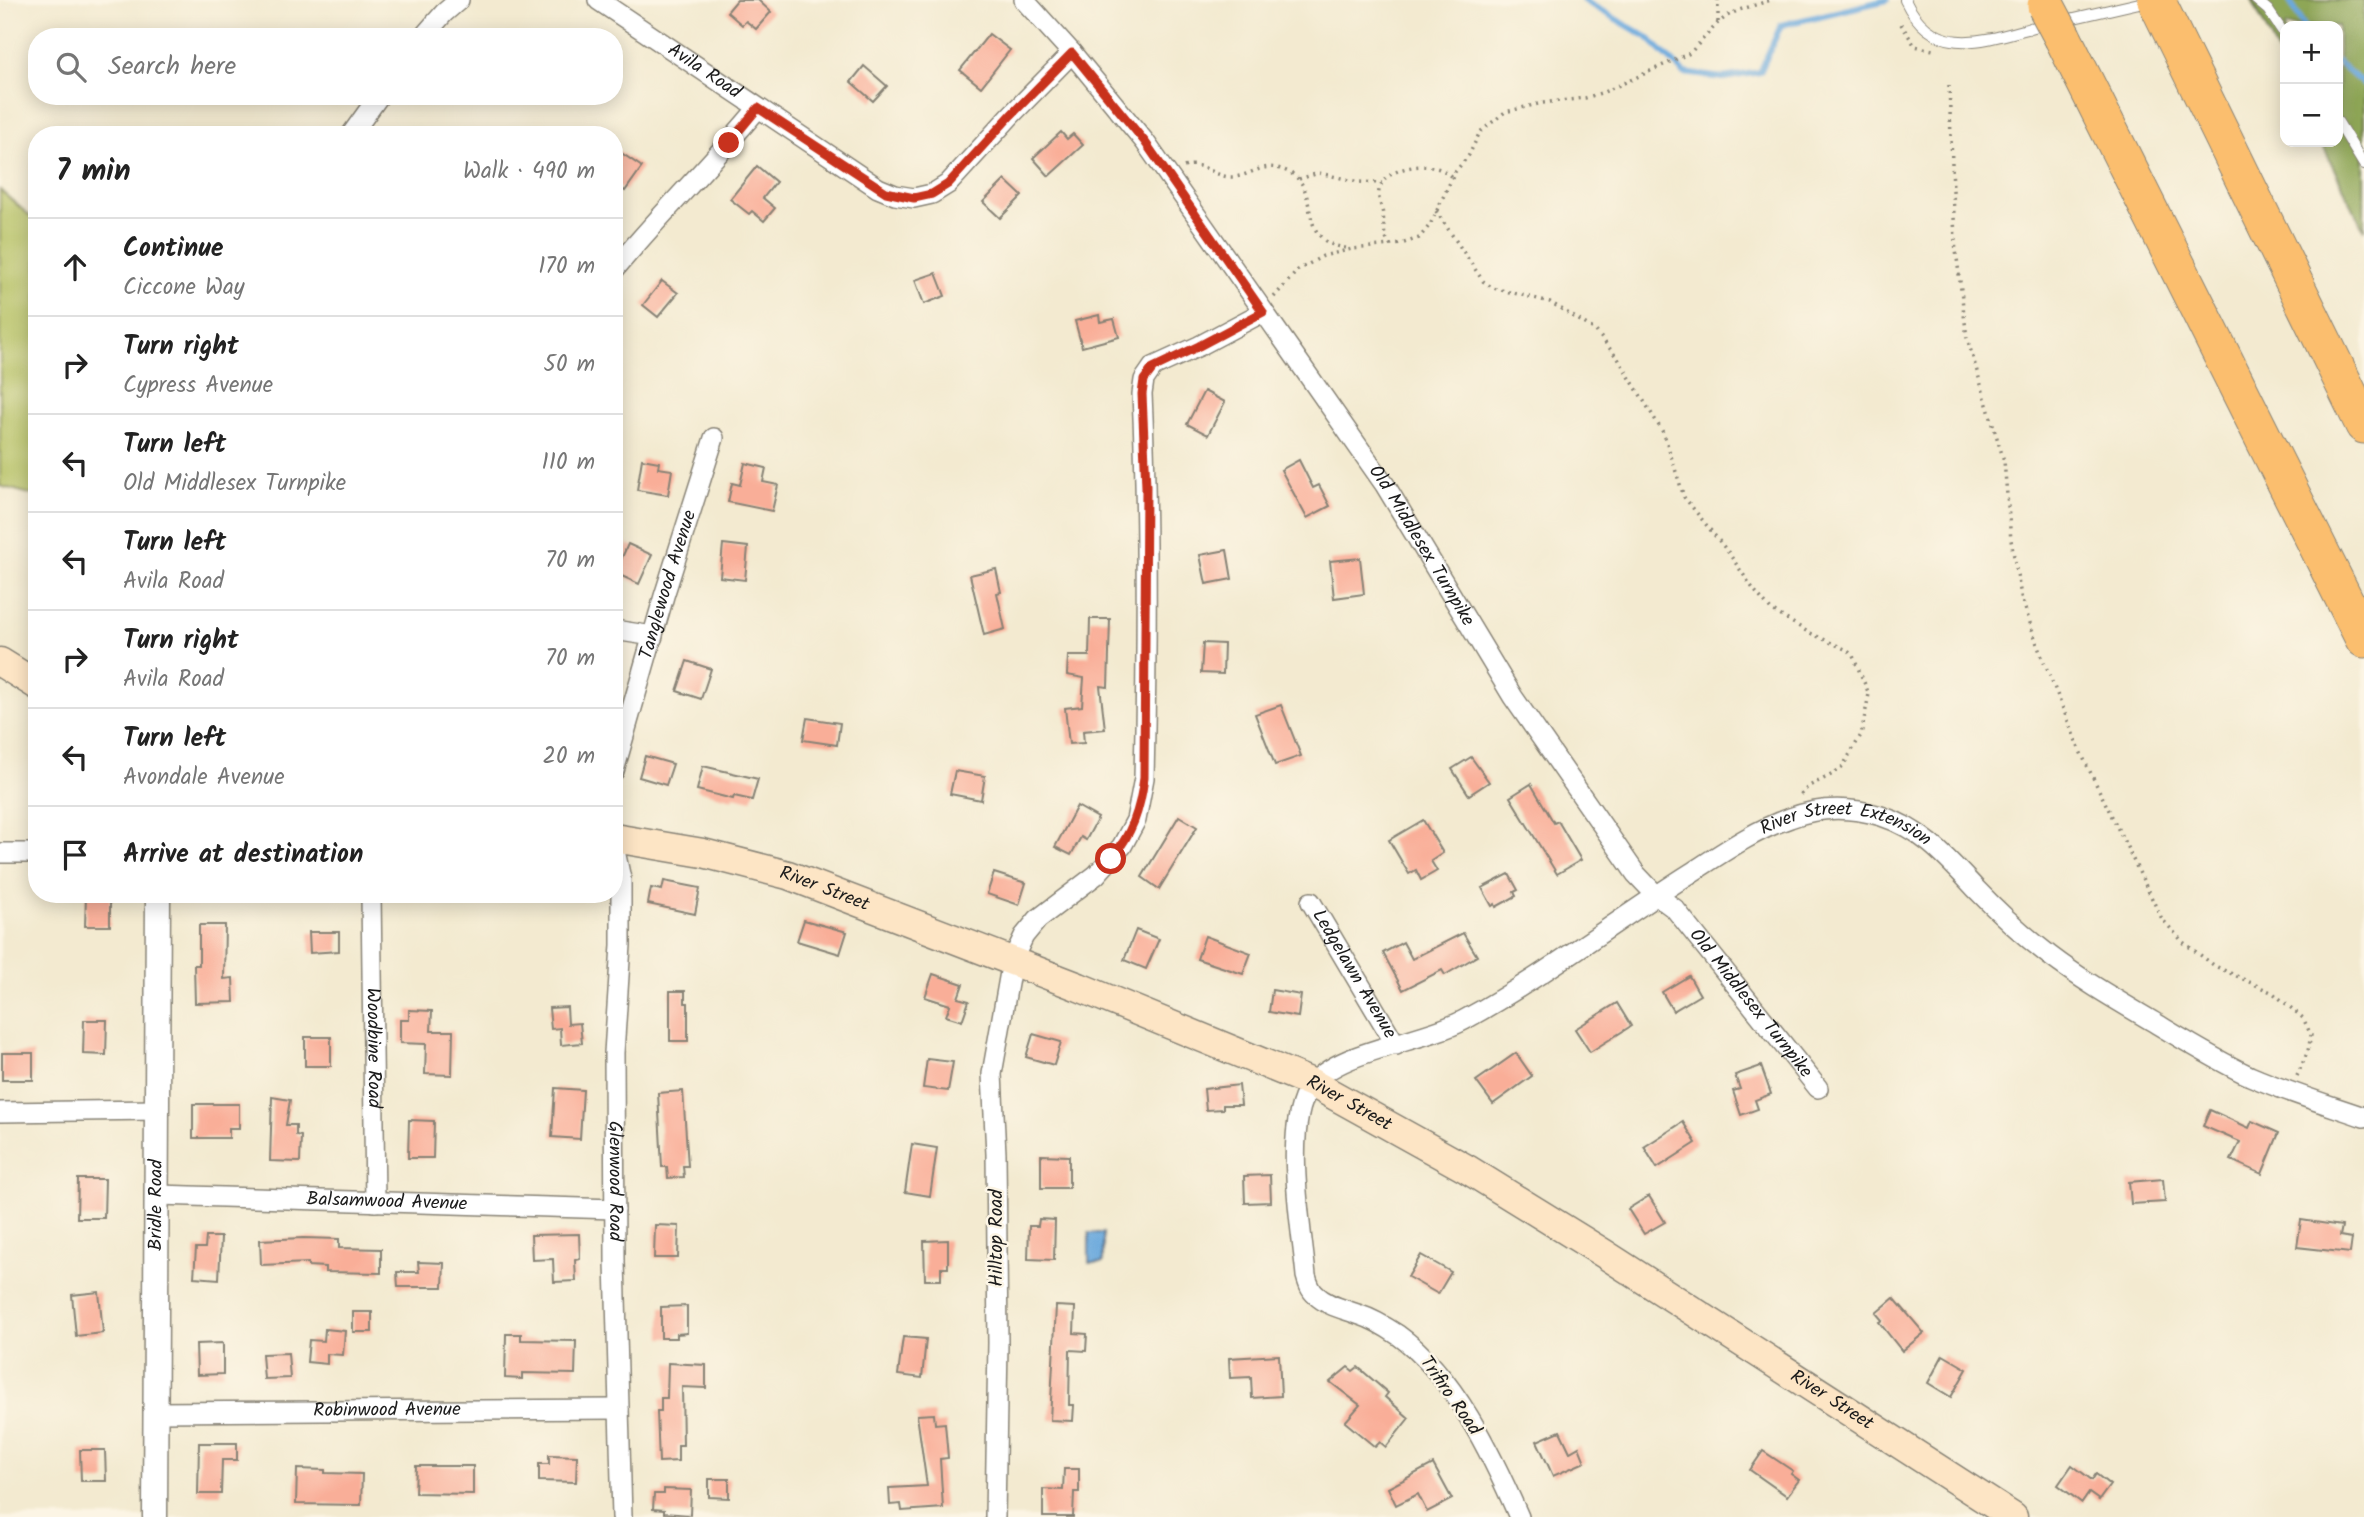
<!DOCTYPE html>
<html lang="en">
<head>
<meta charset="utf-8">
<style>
	body { margin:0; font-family:Kalam,sans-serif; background:#f2f2f2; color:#222 }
	.controls { position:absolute; right:21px; top:21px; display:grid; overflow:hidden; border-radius:14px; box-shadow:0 4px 18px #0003 }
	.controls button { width:63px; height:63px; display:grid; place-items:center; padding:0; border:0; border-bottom:2px solid #e0e0e0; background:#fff; color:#222; font:35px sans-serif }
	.stop { position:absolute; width:21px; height:21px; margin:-16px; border:5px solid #c8321e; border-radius:50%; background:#fff }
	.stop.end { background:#c8321e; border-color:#fff; box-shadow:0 2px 7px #0008 }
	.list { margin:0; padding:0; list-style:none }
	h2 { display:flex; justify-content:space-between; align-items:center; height:91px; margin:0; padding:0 28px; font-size:30px }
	h2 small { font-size:23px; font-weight:400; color:#767676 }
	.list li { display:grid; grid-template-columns:46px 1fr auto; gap:21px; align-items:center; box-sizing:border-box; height:98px; padding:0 28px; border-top:2px solid #e0e0e0 }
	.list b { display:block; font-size:26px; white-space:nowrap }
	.list p { margin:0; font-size:23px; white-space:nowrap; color:#767676 }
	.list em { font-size:23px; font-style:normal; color:#767676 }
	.icon { flex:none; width:38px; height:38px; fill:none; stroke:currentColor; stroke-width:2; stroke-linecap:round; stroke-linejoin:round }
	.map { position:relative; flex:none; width:2364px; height:1517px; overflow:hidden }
	.search { position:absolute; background:#fff; box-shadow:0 4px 18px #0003; left:28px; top:28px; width:595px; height:77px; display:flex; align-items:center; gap:18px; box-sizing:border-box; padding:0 24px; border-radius:28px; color:#767676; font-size:26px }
	.panel { position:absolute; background:#fff; box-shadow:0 4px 18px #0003; left:28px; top:126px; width:595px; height:777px; border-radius:28px }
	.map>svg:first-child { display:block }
	.green { fill:#b3bf61; stroke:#686e3e; stroke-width:2 }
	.forest { fill:#8ea657; stroke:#55613a; stroke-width:2 }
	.water { fill:#6ba9dd; stroke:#44627c; stroke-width:2 }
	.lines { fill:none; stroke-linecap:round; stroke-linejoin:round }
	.stream { stroke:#6ba9dd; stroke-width:6 }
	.building { fill:#f9ae98 }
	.service-casing { stroke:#888376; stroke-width:12 }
	.minor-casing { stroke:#888376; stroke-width:22 }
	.tertiary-casing { stroke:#888376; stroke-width:27 }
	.secondary-casing { stroke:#888376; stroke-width:31 }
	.motorway-casing { stroke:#888376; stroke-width:39 }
	.path { stroke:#888376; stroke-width:3.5; stroke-dasharray:2 5; stroke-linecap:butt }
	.service { stroke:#fff; stroke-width:10 }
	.minor { stroke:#fff; stroke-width:19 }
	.tertiary { stroke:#fff; stroke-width:24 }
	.secondary { stroke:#fde5c5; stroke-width:28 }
	.motorway { stroke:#fbbe6e; stroke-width:37 }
	.motorway-bridge-casing { stroke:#888376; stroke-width:39; stroke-linecap:butt }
	.motorway-bridge { stroke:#fbbe6e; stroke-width:37 }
	.route { stroke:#c8321e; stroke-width:9 }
	.labels { text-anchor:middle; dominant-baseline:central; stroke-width:5; stroke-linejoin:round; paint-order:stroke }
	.street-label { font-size:19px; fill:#1c1c1c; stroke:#fcf5e5 }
</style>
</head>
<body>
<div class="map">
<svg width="2364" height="1517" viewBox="0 0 2364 1517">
	<rect width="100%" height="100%" fill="#fcf5e5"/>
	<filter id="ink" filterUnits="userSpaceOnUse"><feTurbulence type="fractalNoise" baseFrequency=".0143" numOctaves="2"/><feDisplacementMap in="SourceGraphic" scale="14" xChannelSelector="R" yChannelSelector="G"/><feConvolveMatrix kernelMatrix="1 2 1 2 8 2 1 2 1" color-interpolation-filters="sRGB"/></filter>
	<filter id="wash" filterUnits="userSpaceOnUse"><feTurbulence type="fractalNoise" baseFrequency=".00686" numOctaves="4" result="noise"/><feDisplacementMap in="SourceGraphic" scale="28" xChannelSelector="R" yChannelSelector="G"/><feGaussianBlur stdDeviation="1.57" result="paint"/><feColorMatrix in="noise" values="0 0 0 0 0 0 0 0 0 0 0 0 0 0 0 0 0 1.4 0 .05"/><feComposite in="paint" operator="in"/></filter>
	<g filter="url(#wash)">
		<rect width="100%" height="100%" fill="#f3ead0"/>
		<!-- green -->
		<polygon class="green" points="0,190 37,222 37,496 0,486"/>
		<!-- forest -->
		<polygon class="forest" points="2252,0 2364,0 2364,230 2321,142 2338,142 2338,26 2285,26 2285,68"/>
		<!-- water -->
		<rect class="water" x="1089" y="1233" width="14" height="30"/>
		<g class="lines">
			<!-- stream -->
			<g class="stream">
				<polyline points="1583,0 1647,37 1684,73 1723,78 1760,72 1781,25 1887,0"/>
				<polyline points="2289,0 2304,26"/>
				<polyline points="2338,62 2364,85"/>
			</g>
		</g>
		<g id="blocks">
			<!-- building -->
			<g class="building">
				<polygon points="737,0 758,0 771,12 756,29 746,21 742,25 727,12"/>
				<polygon points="989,34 1010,50 981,87 960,70"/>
				<polygon points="864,66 887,86 873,101 851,82"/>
				<polygon points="1061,132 1067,139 1073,134 1083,145 1049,176 1033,158"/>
				<polygon points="614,148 642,167 625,191 614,183"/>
				<polygon points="757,166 776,182 763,198 775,208 764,221 752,211 749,214 730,199"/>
				<polygon points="1005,180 1022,196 1000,218 983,202"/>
				<polygon points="936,273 945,296 924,304 915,280"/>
				<polygon points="662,281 678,293 658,317 643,305"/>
				<polygon points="1099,315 1100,322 1114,319 1119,337 1082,347 1075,321"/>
				<polygon points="1204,391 1225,402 1208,435 1187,424"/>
				<polygon points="642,459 659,462 658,468 672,470 668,495 637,490"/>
				<polygon points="1299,460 1313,488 1319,485 1330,506 1307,518 1281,470"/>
				<polygon points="745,463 766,468 763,482 778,485 772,511 728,502 732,483 740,485"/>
				<polygon points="628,544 652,555 639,584 615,573"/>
				<polygon points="723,544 748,547 745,580 720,577"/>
				<polygon points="1227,550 1232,579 1206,584 1200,555"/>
				<polygon points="1360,558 1364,594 1334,598 1330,561"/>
				<polygon points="996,569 1001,592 997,593 1005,629 984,635 970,575"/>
				<polygon points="1090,619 1110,619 1108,687 1100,686 1105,729 1083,731 1084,743 1069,744 1065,708 1082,706 1084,678 1067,675 1068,656 1089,656"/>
				<polygon points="1203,643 1224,644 1223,674 1201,673"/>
				<polygon points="687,661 711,669 701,699 677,691"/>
				<polygon points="1281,705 1301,756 1275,765 1255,714"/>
				<polygon points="807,718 840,723 837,745 803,740"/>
				<polygon points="645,756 673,764 666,785 639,777"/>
				<polygon points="1471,757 1489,782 1469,795 1452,769"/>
				<polygon points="703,766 758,779 752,800 734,796 733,799 697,790"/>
				<polygon points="955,771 985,776 981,800 950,794"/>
				<polygon points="1531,784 1554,823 1558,821 1581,860 1557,874 1510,797"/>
				<polygon points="1077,806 1098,818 1086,840 1081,837 1071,855 1055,847"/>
				<polygon points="1179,816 1197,827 1159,889 1142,877"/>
				<polygon points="1423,820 1443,853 1431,861 1437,871 1421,880 1416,870 1409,874 1389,840"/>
				<polygon points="994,873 1026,883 1019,905 987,894"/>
				<polygon points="1509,874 1518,890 1514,892 1516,896 1496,907 1495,904 1492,906 1482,888"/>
				<polygon points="664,881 700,888 695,914 648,904 651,888 662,890"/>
				<polygon points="86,896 110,896 110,926 85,926"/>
				<polygon points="804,920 847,932 840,954 797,941"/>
				<polygon points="199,925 225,925 224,979 233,978 234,1002 195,1003 194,965 199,965"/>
				<polygon points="1136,930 1159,939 1146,969 1124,960"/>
				<polygon points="309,932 339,932 339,951 310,953"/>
				<polygon points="1463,933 1477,956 1445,975 1442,970 1403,990 1383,953 1403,942 1412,959"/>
				<polygon points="1205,936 1251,953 1243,974 1197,959"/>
				<polygon points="933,974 963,984 958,998 969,1001 962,1021 946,1016 950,1005 925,997"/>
				<polygon points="1689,976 1700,995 1673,1011 1662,992"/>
				<polygon points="1272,990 1301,995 1298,1017 1269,1012"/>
				<polygon points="670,991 685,991 685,1003 688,1003 688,1041 670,1041"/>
				<polygon points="1617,1003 1631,1026 1590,1052 1575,1029"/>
				<polygon points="567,1007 568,1024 580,1023 582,1043 561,1045 560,1028 551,1029 549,1008"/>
				<polygon points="409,1010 432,1011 431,1031 453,1031 452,1075 425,1074 426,1044 400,1043 400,1020 409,1020"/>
				<polygon points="84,1020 107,1020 106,1055 83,1054"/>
				<polygon points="1033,1034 1061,1042 1054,1065 1026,1057"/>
				<rect x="305" y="1037" width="26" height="29"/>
				<rect x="2" y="1053" width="31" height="27"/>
				<polygon points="1516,1053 1532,1076 1493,1104 1476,1081"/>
				<polygon points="927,1059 953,1062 948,1091 923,1088"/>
				<polygon points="1761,1066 1771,1094 1755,1100 1758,1109 1741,1115 1733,1091 1740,1089 1735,1075"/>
				<polygon points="1239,1085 1241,1105 1223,1105 1223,1109 1206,1110 1204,1089"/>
				<polygon points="555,1088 583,1090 580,1139 552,1137"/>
				<polygon points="683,1091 688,1166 683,1166 684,1177 668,1178 667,1167 662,1167 658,1093"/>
				<polygon points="272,1097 290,1100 286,1125 296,1125 296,1135 301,1136 300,1162 270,1161"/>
				<polygon points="193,1104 239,1104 239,1128 229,1128 229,1138 193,1138"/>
				<polygon points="2210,1110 2249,1128 2252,1121 2279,1133 2262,1174 2231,1160 2240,1142 2203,1126"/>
				<polygon points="409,1120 434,1121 433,1158 408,1158"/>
				<polygon points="1683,1122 1696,1143 1657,1168 1644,1147"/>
				<polygon points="912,1144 937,1148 930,1196 905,1192"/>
				<polygon points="1041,1155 1069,1156 1069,1188 1041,1188"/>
				<polygon points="1270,1175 1271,1202 1245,1203 1244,1176"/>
				<polygon points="78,1179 105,1179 104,1218 77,1218"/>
				<polygon points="2163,1179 2165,1202 2131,1204 2129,1182"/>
				<polygon points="1649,1196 1665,1222 1644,1234 1628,1209"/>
				<polygon points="1039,1219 1055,1220 1054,1260 1028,1259 1029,1226 1038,1226"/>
				<polygon points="2301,1220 2342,1226 2340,1236 2352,1238 2350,1253 2297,1247"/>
				<polygon points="655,1225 679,1226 678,1258 654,1258"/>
				<polygon points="579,1234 580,1259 575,1260 576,1281 554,1282 553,1259 532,1260 531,1235"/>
				<polygon points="206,1237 221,1237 219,1279 194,1277 196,1248 205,1248"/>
				<polygon points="303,1238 339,1239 339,1248 381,1249 381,1273 325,1272 325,1267 308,1266 308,1263 261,1265 260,1240"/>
				<polygon points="948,1240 948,1268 941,1268 941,1280 925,1280 924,1241"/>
				<polygon points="1421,1255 1451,1272 1438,1294 1408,1277"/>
				<polygon points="418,1262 444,1263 443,1287 398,1287 397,1272 419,1272"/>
				<polygon points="99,1292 103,1333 76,1336 72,1295"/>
				<polygon points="1894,1298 1924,1333 1902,1351 1879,1322 1882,1320 1876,1313"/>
				<polygon points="687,1306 687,1333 677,1334 677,1338 661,1338 661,1307"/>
				<polygon points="1056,1306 1075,1307 1074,1333 1087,1334 1086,1351 1070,1350 1069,1405 1074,1405 1073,1421 1050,1420"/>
				<rect x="353" y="1312" width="19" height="20"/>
				<polygon points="325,1329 345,1331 343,1355 327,1354 327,1364 307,1362 309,1340 324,1341"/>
				<polygon points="506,1334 521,1334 521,1340 576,1341 575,1374 522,1373 522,1379 505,1378"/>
				<polygon points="903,1337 926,1339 922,1378 898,1375"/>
				<polygon points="223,1343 223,1374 197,1375 196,1344"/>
				<polygon points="288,1353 290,1378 264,1379 262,1354"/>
				<polygon points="1279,1355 1281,1396 1252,1398 1251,1377 1230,1378 1229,1358"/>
				<polygon points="1943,1355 1967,1369 1951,1397 1928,1383"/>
				<polygon points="668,1363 706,1365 706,1388 682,1387 683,1445 678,1445 678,1461 659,1462 657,1411 661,1411 661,1398 667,1398"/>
				<polygon points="1348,1367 1353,1371 1358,1367 1388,1393 1385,1397 1409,1418 1386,1447 1380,1442 1375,1447 1345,1422 1360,1405 1330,1382"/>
				<polygon points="934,1414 935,1424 945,1423 948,1458 940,1459 943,1508 902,1511 901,1504 890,1505 889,1488 927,1486 917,1415"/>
				<polygon points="1560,1431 1570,1452 1579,1447 1585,1462 1553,1476 1537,1441"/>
				<polygon points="199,1443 237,1443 237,1460 222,1460 221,1494 198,1494"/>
				<polygon points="80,1450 105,1450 106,1481 81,1481"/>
				<polygon points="1763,1451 1793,1471 1791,1474 1799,1480 1787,1496 1750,1470"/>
				<polygon points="549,1455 577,1456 576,1482 539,1481 539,1464 549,1464"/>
				<polygon points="1433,1464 1452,1499 1427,1512 1418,1494 1396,1505 1388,1488"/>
				<polygon points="2072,1465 2092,1480 2096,1474 2110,1485 2099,1500 2089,1493 2082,1503 2058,1485"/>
				<polygon points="416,1466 473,1466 473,1494 415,1493"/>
				<polygon points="297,1469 325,1470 325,1473 362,1474 361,1505 296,1504"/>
				<polygon points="1064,1469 1079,1469 1079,1492 1074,1492 1073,1517 1043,1517 1043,1489 1063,1490"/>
				<polygon points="709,1479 729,1479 729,1498 709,1497"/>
				<polygon points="664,1489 691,1490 690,1515 664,1513 664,1510 653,1509 654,1494 664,1494"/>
			</g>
		</g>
	</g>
	<g filter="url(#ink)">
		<use href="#blocks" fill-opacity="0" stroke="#888376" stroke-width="2"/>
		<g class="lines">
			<defs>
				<g id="service">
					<path d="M1905,0C1936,65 1992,37 2046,24"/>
					<polyline points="2256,0 2268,10 2285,35"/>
					<polyline points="2061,21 2148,1"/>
					<polyline points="2338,122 2364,165"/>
				</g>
				<g id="minor">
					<path id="s1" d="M598,0L878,188L895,195L914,198L932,194L948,184L1011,115L1072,53"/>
					<path id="s2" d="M1024,0L1072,53L1145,142L1385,485L1513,697L1636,874L1656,895L1675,909L1818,1088"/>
					<polyline points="423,37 444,13 459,0"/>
					<polyline points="351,135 379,96"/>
					<path d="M614,270C660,214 712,164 758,108"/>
					<polyline points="614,630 653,636"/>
					<path id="s3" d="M614,771L664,596L714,438"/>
					<path id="s4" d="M614,846L621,879V945L614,1053L615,1261L622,1517"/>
					<polyline points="0,853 37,853"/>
					<path id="s5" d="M371,894L375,1202"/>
					<path id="s6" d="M1311,902L1396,1045"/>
					<polyline points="0,1112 158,1110"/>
					<path id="s7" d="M158,1195L615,1209"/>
					<path id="s8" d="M156,1412L619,1409"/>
					<path d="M995,1517L998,1343L996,1154L992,1074L1012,961L1024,936L1038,919L1096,875L1122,846L1136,820L1144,778C1147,650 1148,522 1142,394L1144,380L1153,367L1199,346L1263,312"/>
					<path id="s9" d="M1519,1517C1492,1455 1454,1375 1398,1335C1386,1327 1373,1319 1360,1315C1345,1309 1327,1306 1316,1295C1310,1290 1308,1283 1306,1276C1302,1229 1282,1126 1310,1087C1336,1050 1421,1043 1464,1020C1543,977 1615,921 1691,873C1722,853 1755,830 1790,818C1819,807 1851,807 1881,816C1922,829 1947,858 1975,888C1998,912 2023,935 2049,955C2083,981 2120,1002 2157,1024C2187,1042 2218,1061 2250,1076C2287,1092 2326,1104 2364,1117"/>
				</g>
				<g id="tertiary">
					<path id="s10" d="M155,1517L158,894"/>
				</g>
				<g id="secondary">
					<polyline points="0,662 37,685"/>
					<path id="s11" d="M614,838L703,853L788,875L1079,987L1312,1083L1467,1169L1603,1253L2013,1517"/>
				</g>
				<g id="motorway">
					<polyline points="2156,0 2364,425"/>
					<polyline points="2063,38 2364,639"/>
				</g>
			</defs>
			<!-- service casing -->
			<use href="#service" class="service-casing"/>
			<!-- minor casing -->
			<use href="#minor" class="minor-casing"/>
			<!-- tertiary casing -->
			<use href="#tertiary" class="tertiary-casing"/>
			<!-- secondary casing -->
			<use href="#secondary" class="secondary-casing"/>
			<!-- motorway casing -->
			<use href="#motorway" class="motorway-casing"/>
			<!-- path -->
			<g class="path">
				<polyline points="1718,22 1718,0"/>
				<polyline points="1901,24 1915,46 1933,50"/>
				<polyline points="1949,85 1955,242 1967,338 2004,461 2011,540 2021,596 2038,647 2080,751 2162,919 2183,942 2215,966 2273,993 2303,1018 2311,1035 2308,1051 2297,1076"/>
				<path d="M1184,167C1202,160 1213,176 1230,177C1247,178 1259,164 1277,168C1321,178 1299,219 1324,240C1332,246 1341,247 1350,249"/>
				<polyline points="1299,179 1319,173 1359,182 1382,183"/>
				<polyline points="1436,211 1483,281 1493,288 1550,302 1595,330 1619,360 1664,434 1684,497 1728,552 1754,590 1771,610 1808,632 1847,650 1853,656 1869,694 1861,735 1843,766 1833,774 1809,786 1800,795"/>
				<path d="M1391,246C1382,236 1385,227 1383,215C1382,206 1376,197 1380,187C1388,165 1438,158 1452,178"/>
				<polyline points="1274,297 1298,270 1323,256 1352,249 1401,244 1419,238 1430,225 1455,172 1469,155 1480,132 1505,112 1542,103 1585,98 1604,92 1690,53 1718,23 1727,16 1739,10 1771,0"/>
			</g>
			<!-- service -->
			<use href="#service" class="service"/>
			<!-- minor -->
			<use href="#minor" class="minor"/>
			<!-- tertiary -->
			<use href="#tertiary" class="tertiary"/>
			<!-- secondary -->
			<use href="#secondary" class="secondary"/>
			<!-- motorway -->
			<use href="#motorway" class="motorway"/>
			<defs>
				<polyline id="motorway-bridge" points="2046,6 2063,38"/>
			</defs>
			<!-- motorway-bridge casing -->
			<use href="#motorway-bridge" class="motorway-bridge-casing"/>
			<!-- motorway-bridge -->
			<use href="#motorway-bridge" class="motorway-bridge"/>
		</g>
	</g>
	<g class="lines" filter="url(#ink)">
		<!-- route -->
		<path class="route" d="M729,143L758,108L886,192L914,198L932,194L948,184L1011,115L1072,53L1145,142L1263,312L1199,346L1153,368L1144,380L1142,394L1146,487L1144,778C1140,810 1132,834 1111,859"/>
	</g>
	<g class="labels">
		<!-- street labels -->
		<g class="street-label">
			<text stroke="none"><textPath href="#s1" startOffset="128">Avila Road</textPath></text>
			<text stroke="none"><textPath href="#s2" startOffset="676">Old Middlesex Turnpike</textPath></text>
			<text stroke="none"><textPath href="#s3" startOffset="194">Tanglewood Avenue</textPath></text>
			<text stroke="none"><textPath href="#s9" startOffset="1139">River Street Extension</textPath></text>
			<text stroke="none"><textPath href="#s11" startOffset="217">River Street</textPath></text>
			<text stroke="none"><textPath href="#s6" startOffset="84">Ledgelawn Avenue</textPath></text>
			<text stroke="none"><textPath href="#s2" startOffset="1242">Old Middlesex Turnpike</textPath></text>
			<text stroke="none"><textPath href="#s5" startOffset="154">Woodbine Road</textPath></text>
			<text stroke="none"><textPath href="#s11" startOffset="784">River Street</textPath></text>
			<text stroke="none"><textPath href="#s4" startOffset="336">Glenwood Road</textPath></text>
			<text stroke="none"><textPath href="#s7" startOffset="229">Balsamwood Avenue</textPath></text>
			<text stroke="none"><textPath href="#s10" startOffset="312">Bridle Road</textPath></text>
			<text transform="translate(997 1238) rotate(-90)">Hilltop Road</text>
			<text transform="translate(1450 1396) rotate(55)">Trifiro Road</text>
			<text stroke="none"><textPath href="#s11" startOffset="1351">River Street</textPath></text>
			<text stroke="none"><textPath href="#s8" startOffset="231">Robinwood Avenue</textPath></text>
		</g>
	</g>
</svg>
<div class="controls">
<button>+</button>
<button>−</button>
</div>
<div class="stop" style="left:1111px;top:859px"></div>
<div class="stop end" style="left:729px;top:143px"></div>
<div class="search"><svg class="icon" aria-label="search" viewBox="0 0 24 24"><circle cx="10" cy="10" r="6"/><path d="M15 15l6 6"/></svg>Search here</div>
<section class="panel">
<h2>7 min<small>Walk · 490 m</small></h2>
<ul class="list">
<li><svg class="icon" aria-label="ahead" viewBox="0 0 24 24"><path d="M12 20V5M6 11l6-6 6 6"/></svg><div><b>Continue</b><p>Ciccone Way</p></div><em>170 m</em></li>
<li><svg class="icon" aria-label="right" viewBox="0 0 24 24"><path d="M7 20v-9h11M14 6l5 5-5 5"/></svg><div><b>Turn right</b><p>Cypress Avenue</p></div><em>50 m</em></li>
<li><svg class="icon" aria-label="left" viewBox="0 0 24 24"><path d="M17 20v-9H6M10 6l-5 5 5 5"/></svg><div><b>Turn left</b><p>Old Middlesex Turnpike</p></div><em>110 m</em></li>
<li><svg class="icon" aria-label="left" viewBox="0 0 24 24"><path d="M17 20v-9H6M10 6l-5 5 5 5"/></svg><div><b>Turn left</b><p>Avila Road</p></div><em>70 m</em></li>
<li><svg class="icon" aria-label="right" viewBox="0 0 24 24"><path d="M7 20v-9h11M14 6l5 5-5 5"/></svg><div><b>Turn right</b><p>Avila Road</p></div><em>70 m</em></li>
<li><svg class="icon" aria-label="left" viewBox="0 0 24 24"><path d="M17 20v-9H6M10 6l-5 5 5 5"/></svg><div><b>Turn left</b><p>Avondale Avenue</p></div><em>20 m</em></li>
<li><svg class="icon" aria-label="arrive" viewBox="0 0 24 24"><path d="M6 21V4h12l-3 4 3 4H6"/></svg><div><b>Arrive at destination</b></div></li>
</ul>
</section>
</div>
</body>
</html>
